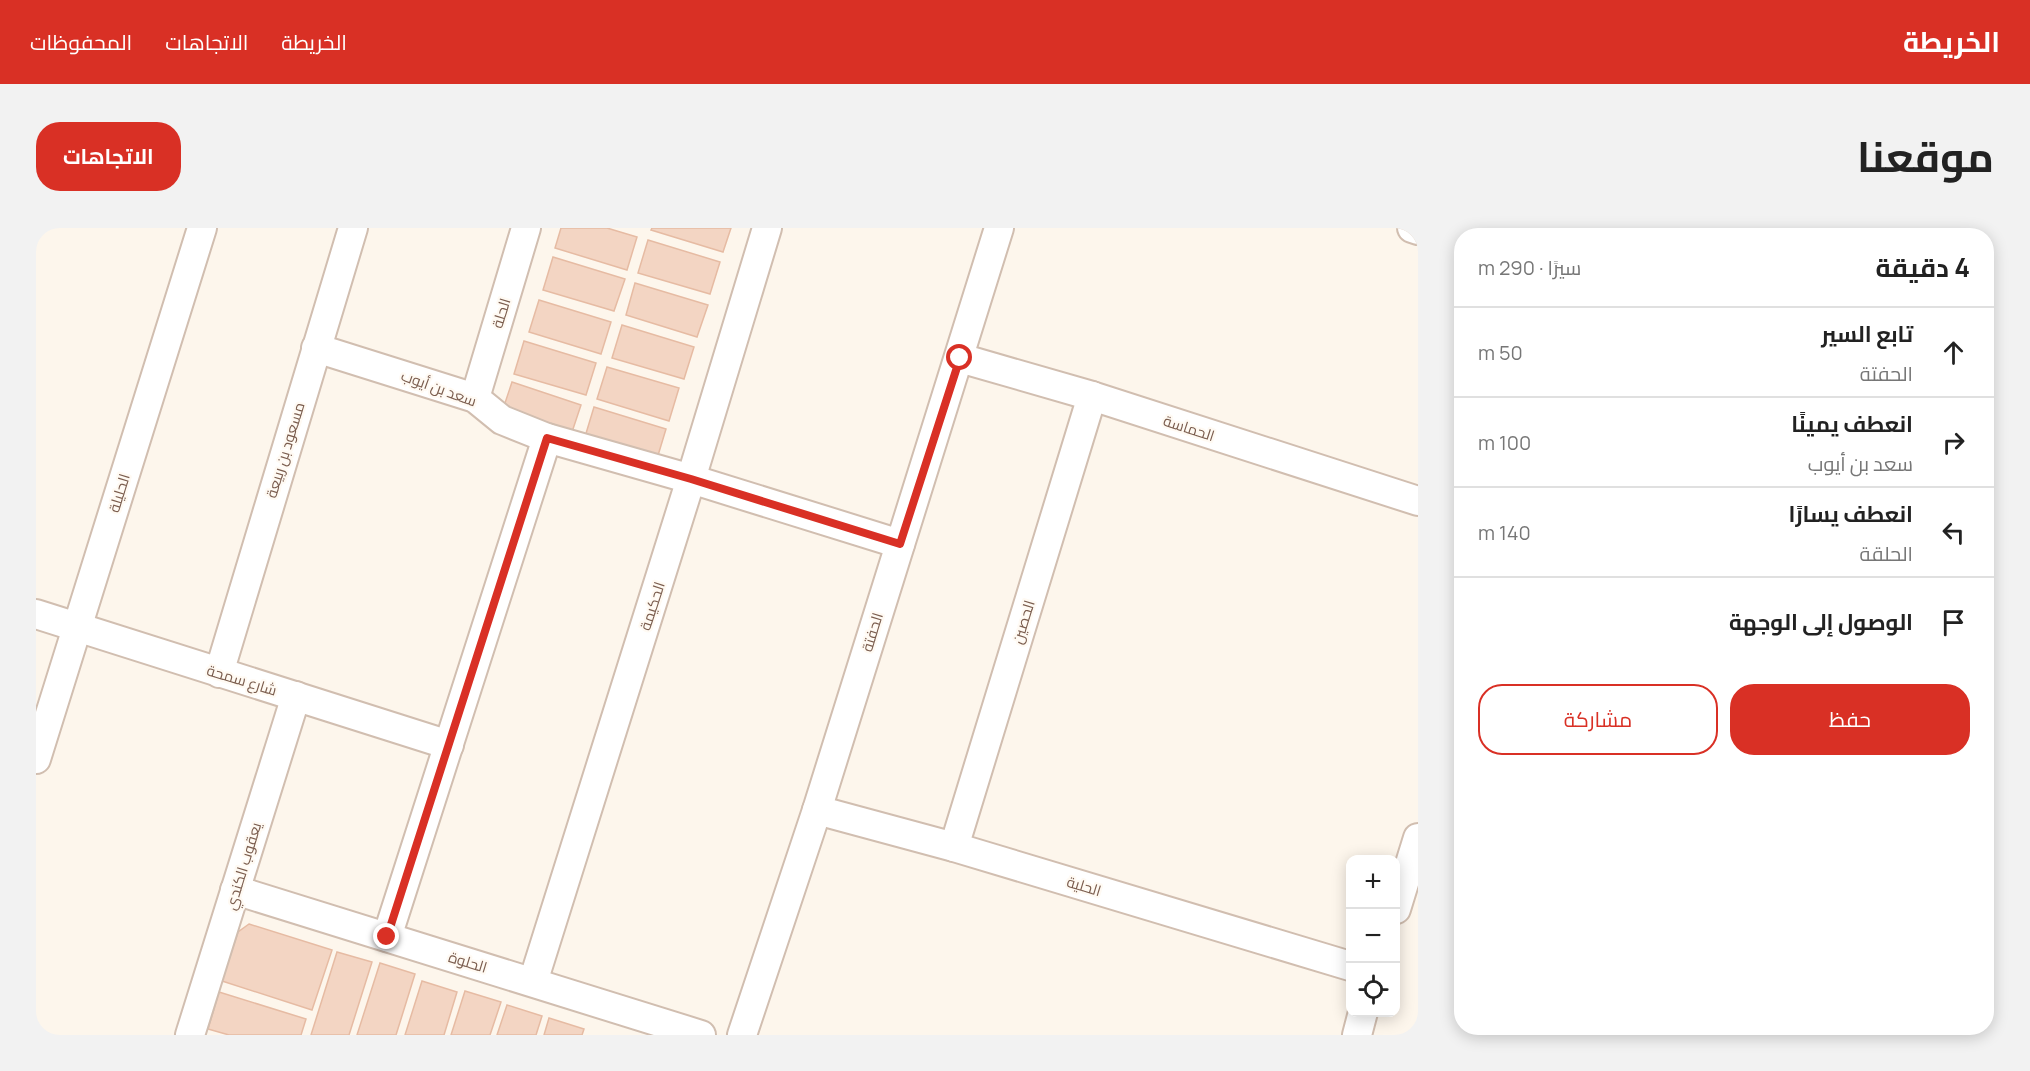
<!DOCTYPE html>
<html lang="ar">
<head>
<meta charset="utf-8">
<style>
	body { margin:0; font-family:Manrope,Cairo,sans-serif; background:#f2f2f2; color:#222; direction:rtl }
	.controls { position:absolute; right:18px; bottom:18px; display:grid; overflow:hidden; border-radius:12px; box-shadow:0 3px 15px #0003 }
	.controls button { width:54px; height:54px; display:grid; place-items:center; padding:0; border:0; border-bottom:2px solid #e0e0e0; background:#fff; color:#222; font:30px sans-serif }
	.stop { position:absolute; width:18px; height:18px; margin:-14px; border:4px solid #d93025; border-radius:50%; background:#fff }
	.stop.end { background:#d93025; border-color:#fff; box-shadow:0 2px 6px #0008 }
	.list { margin:0; padding:0; list-style:none }
	h2 { display:flex; justify-content:space-between; align-items:center; height:78px; margin:0; padding:0 24px; font-size:26px }
	h2 small { font-size:20px; font-weight:400; color:#767676 }
	.list li { display:grid; grid-template-columns:39px 1fr auto; gap:18px; align-items:center; box-sizing:border-box; height:90px; padding:0 24px; border-top:2px solid #e0e0e0 }
	.list b { display:block; font-size:22px; white-space:nowrap }
	.list p { margin:0; font-size:20px; white-space:nowrap; color:#767676 }
	.list em { font-size:20px; font-style:normal; color:#767676 }
	.actions { display:flex; gap:12px; padding:18px 24px }
	.actions a { flex:1; padding:14px 0; border:2px solid #d93025; border-radius:24px; text-align:center; font-size:21px; color:#d93025 }
	.actions .main { background:#d93025; color:#fff }
	.icon { flex:none; width:33px; height:33px; fill:none; stroke:currentColor; stroke-width:2; stroke-linecap:round; stroke-linejoin:round }
	.map { position:relative; flex:none; width:1382px; height:807px; overflow:hidden; direction:ltr; border-radius:24px }
	header { display:flex; align-items:center; gap:36px; box-sizing:border-box; height:84px; padding:0 30px; background:#d93025; color:#fff }
	header strong { font-size:28px }
	nav { display:flex; gap:33px; margin-inline-start:auto; font-size:21px }
	.intro { display:flex; align-items:center; justify-content:space-between; box-sizing:border-box; height:144px; padding:0 36px }
	h1 { margin:0; font-size:42px }
	.button { padding:15px 27px; border-radius:24px; background:#d93025; color:#fff; font-size:21px; font-weight:700 }
	main { display:flex; gap:36px; padding:0 36px }
	aside { flex:1; background:#fff; border-radius:24px; box-shadow:0 3px 15px #0003 }
	.map>svg:first-child { display:block }
	.building { fill:#f3d5c3; stroke:#e6bba3; stroke-width:1.5 }
	.lines { fill:none; stroke-linecap:round; stroke-linejoin:round }
	.minor-casing { stroke:#d1beb0; stroke-width:32 }
	.minor { stroke:#fff; stroke-width:28 }
	.route { stroke:#d93025; stroke-width:8 }
	.labels { text-anchor:middle; dominant-baseline:central; stroke-width:4.5; stroke-linejoin:round; paint-order:stroke }
	.street-label { font-size:15px; fill:#7a5c4d; stroke:#fffaf3 }
</style>
</head>
<body>
<header>
<strong>الخريطة</strong>
<nav><a>الخريطة</a><a>الاتجاهات</a><a>المحفوظات</a></nav>
</header>
<div class="intro"><h1>موقعنا</h1><a class="button">الاتجاهات</a></div>
<main>
<aside>
<h2>4 دقيقة<small>سيرًا · 290 m</small></h2>
<ul class="list">
<li><svg class="icon" aria-label="ahead" viewBox="0 0 24 24"><path d="M12 20V5M6 11l6-6 6 6"/></svg><div><b>تابع السير</b><p>الحفتة</p></div><em>50 m</em></li>
<li><svg class="icon" aria-label="right" viewBox="0 0 24 24"><path d="M7 20v-9h11M14 6l5 5-5 5"/></svg><div><b>انعطف يمينًا</b><p>سعد بن أيوب</p></div><em>100 m</em></li>
<li><svg class="icon" aria-label="left" viewBox="0 0 24 24"><path d="M17 20v-9H6M10 6l-5 5 5 5"/></svg><div><b>انعطف يسارًا</b><p>الحلقة</p></div><em>140 m</em></li>
<li><svg class="icon" aria-label="arrive" viewBox="0 0 24 24"><path d="M6 21V4h12l-3 4 3 4H6"/></svg><div><b>الوصول إلى الوجهة</b></div></li>
</ul>
<div class="actions"><a class="main">حفظ</a><a>مشاركة</a></div>
</aside>
<div class="map">
<svg width="1382" height="807" viewBox="0 0 1382 807">
	<rect width="100%" height="100%" fill="#fdf6ec"/>
	<!-- building -->
	<g class="building">
		<polygon points="525,0 571,0 601,9 591,42 519,20"/>
		<polygon points="616,0 695,0 687,24 615,2"/>
		<polygon points="612,12 684,34 674,66 602,45"/>
		<polygon points="517,29 589,51 578,83 507,62"/>
		<polygon points="599,55 672,77 661,109 590,87"/>
		<polygon points="503,72 575,94 565,126 493,104"/>
		<polygon points="586,97 658,119 648,151 576,130"/>
		<polygon points="488,113 560,135 550,167 478,146"/>
		<polygon points="571,139 643,160 633,193 561,171"/>
		<polygon points="476,154 545,177 535,207 466,184"/>
		<polygon points="558,179 630,201 620,234 548,212"/>
		<polygon points="213,696 296,722 276,782 186,753 202,704"/>
		<polygon points="301,724 336,734 313,807 275,807"/>
		<polygon points="344,735 379,746 360,807 321,807"/>
		<polygon points="386,753 421,764 408,807 369,807"/>
		<polygon points="429,763 465,774 454,807 415,807"/>
		<polygon points="183,764 270,791 265,807 193,807 172,801"/>
		<polygon points="471,777 506,788 500,807 461,807"/>
		<polygon points="513,790 548,801 546,807 508,807"/>
	</g>
	<g class="lines">
		<defs>
			<g id="minor">
				<polyline points="1376,0 1382,2"/>
				<polyline points="280,120 439,170 466,192 511,210 655,251 864,316"/>
				<polyline points="924,130 1056,168 1382,273"/>
				<polyline points="439,170 490,0"/>
				<polyline points="0,386 413,517"/>
				<polyline points="183,445 317,0"/>
				<polyline points="0,531 166,0"/>
				<polyline points="781,582 918,619 1314,738"/>
				<polyline points="918,619 1056,168"/>
				<polyline points="199,662 665,807"/>
				<polyline points="1360,681 1382,610"/>
				<polyline points="351,709 511,210"/>
				<polyline points="497,754 655,251 731,0"/>
				<polyline points="154,807 260,468"/>
				<polyline points="706,807 781,582 963,0"/>
				<polyline points="1321,807 1327,784"/>
			</g>
		</defs>
		<!-- minor casing -->
		<use href="#minor" class="minor-casing"/>
		<!-- minor -->
		<use href="#minor" class="minor"/>
	</g>
	<g class="lines">
		<!-- route -->
		<polyline class="route" points="351,709 511,210 655,251 864,316 924,130"/>
	</g>
	<g class="labels">
		<!-- street labels -->
		<g class="street-label">
			<text transform="translate(465 85) rotate(-73)">الحلة</text>
			<text transform="translate(403 160) rotate(20)">سعد بن أيوب</text>
			<text transform="translate(1153 200) rotate(18)">الحماسة</text>
			<text transform="translate(249 222) rotate(-73)">مسعود بن ربيعة</text>
			<text transform="translate(83 265) rotate(-73)">الحليلة</text>
			<text transform="translate(616 378) rotate(-72)">الحكيمة</text>
			<text transform="translate(987 394) rotate(-73)">الحصين</text>
			<text transform="translate(836 404) rotate(-73)">الحفتة</text>
			<text transform="translate(206 452) rotate(17)">شارع سمحة</text>
			<text transform="translate(207 638) rotate(-73)">يعقوب الكندي</text>
			<text transform="translate(1048 658) rotate(17)">الحلية</text>
			<text transform="translate(432 734) rotate(17)">الحلوة</text>
		</g>
	</g>
</svg>
<div class="controls">
<button>+</button>
<button>−</button>
<button><svg class="icon" aria-label="locate" viewBox="0 0 24 24"><circle cx="12" cy="12" r="6"/><path d="M12 2v4M12 18v4M2 12h4M18 12h4"/></svg></button>
</div>
<div class="stop" style="left:924px;top:130px"></div>
<div class="stop end" style="left:351px;top:709px"></div>
</div>
</main>
</body>
</html>
